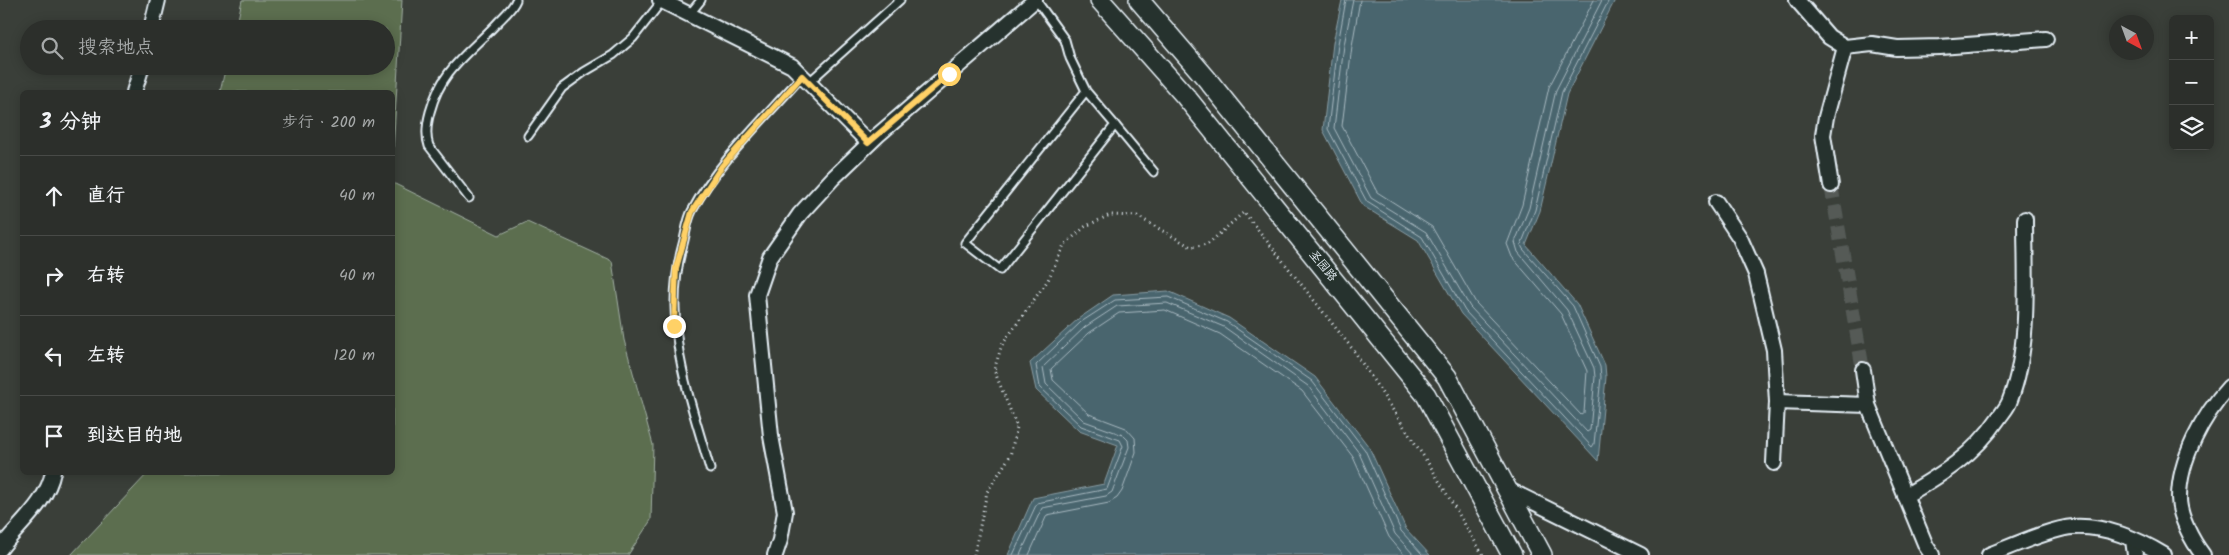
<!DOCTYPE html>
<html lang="zh">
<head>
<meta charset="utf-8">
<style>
	body { margin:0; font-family:Kalam,"LXGW WenKai TC",sans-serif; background:#383b37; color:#f1f3f6 }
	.controls { position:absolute; right:15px; top:15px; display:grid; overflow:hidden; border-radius:8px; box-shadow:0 2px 12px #0003 }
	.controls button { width:45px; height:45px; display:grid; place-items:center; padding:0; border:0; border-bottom:1px solid #484a47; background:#2c2f2b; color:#f1f3f6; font:25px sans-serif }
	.compass { position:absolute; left:2109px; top:15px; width:45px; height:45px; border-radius:50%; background:#2c2f2b; box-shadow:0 2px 12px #0003; rotate:139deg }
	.stop { position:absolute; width:15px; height:15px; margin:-11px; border:4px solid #ffd166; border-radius:50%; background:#fff }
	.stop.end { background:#ffd166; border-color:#fff; box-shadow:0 1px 5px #0008 }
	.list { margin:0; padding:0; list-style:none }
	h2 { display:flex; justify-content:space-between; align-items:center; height:65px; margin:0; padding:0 20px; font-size:21px }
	h2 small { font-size:16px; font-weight:400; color:#a6a9a9 }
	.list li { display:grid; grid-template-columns:32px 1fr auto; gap:15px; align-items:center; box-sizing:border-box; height:80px; padding:0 20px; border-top:1px solid #484a47 }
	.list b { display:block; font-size:19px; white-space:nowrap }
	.list em { font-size:16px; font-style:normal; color:#a6a9a9 }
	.icon { flex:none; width:28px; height:28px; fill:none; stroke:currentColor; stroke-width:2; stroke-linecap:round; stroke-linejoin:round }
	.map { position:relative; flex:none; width:2229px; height:555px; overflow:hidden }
	.search { position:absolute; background:#2c2f2b; box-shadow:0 2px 12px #0003; left:20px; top:20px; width:375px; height:55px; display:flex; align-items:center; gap:12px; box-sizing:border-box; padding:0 18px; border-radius:28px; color:#a6a9a9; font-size:19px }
	.panel { position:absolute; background:#2c2f2b; box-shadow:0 2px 12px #0003; left:20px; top:90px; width:375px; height:385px; border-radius:8px }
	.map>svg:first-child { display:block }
	.green { fill:#5c6e50; stroke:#a2b0a4 }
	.water { fill:#49656e; stroke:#899da5 }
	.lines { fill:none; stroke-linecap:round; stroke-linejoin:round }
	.shore { stroke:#a8b9c1; stroke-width:1 }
	.street-tunnel { stroke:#545a56; stroke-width:14; stroke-dasharray:14 7; stroke-linecap:butt }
	.lane-casing { stroke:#e8f1f8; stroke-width:11 }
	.street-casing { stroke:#e8f1f8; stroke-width:18 }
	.secondary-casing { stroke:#e8f1f8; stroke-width:22 }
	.path { stroke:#e8f1f8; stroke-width:3; stroke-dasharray:1 4; stroke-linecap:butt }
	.lane { stroke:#26332d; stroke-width:7 }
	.street { stroke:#26332d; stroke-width:14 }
	.secondary { stroke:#26332d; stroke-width:19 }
	.route { stroke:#ffd166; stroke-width:6 }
	.labels { text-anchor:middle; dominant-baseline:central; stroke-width:4.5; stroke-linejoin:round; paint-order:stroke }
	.street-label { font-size:12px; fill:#e8f1f8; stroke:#26332d }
</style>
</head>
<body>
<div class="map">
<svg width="2229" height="555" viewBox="0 0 2229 555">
	<rect width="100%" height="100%" fill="#3a3f39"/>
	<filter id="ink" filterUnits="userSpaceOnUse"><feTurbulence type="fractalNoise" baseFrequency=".02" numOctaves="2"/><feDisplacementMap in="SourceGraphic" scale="10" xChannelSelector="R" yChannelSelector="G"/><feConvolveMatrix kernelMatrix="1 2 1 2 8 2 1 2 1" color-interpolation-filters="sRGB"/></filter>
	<g filter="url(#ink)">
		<!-- green -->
		<g class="green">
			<polygon points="242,0 402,0 393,152 392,92 220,92 226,66 386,66 386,29 236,29"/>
			<polygon points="393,183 499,235 527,222 612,261 624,340 653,445 651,520 628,555 71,555 148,473 392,472"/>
		</g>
		<!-- water -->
		<g class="water">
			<polygon points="1342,0 1615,0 1567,94 1540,211 1526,245 1577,304 1605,365 1606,377 1598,461 1461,314 1418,240 1363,206 1323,130 1333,43"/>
			<polygon points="1168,291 1229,318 1315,377 1369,447 1406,529 1430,555 1008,555 1033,498 1104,484 1118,445 1079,431 1036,390 1030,363 1078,319 1113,295"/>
		</g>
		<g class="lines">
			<!-- shore -->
			<g class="shore">
				<polyline points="1346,0 1338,44 1328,129 1367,202 1422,237 1465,311 1592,447 1594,444 1601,377 1600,367 1573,306 1523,249 1521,245 1535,210 1562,92 1609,0"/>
				<polyline points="1353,0 1344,45 1334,128 1371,198 1426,232 1470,307 1587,432 1590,430 1595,377 1594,368 1567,310 1518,252 1515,242 1529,208 1556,90 1602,0"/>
				<polyline points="1360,0 1352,46 1342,126 1377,192 1432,227 1476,303 1581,415 1584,413 1587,371 1561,314 1512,257 1507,244 1522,205 1549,87 1594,0"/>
				<polyline points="1013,555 1037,503 1107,489 1123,446 1120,440 1081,426 1040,387 1036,365 1081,322 1115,300 1168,297 1227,322 1312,381 1365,450 1401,531 1423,555"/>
				<polyline points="1020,555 1042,508 1106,496 1112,492 1129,447 1128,440 1123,435 1084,421 1046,384 1043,367 1085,327 1117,306 1167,303 1224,327 1308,386 1359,453 1395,534 1414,555"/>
				<polyline points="1029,555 1047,515 1109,503 1117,498 1122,491 1136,452 1135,438 1126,428 1089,414 1053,380 1051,369 1089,333 1119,313 1165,310 1220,334 1302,391 1353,457 1389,537 1404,555"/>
			</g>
			<!-- street-tunnel -->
			<polyline class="street-tunnel" points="1831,185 1863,370"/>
			<defs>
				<g id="lane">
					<polyline points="1036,0 1065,40 1070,58 1086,91 1115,125 1000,270 965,243 1086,91"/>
					<polyline points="689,15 701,0"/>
					<polyline points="808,83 900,0"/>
					<polyline points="1115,125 1154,172"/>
					<polyline points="528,136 562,88 584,72 613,55 633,38 662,1"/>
					<path d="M469,198L429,146C425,135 427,123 430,112C442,67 470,53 499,21C505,15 513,8 516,0"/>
					<path d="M710,469C688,393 661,322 683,244C686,233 687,220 692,211C717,163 766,117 802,76"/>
				</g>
				<g id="street">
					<polyline points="660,0 792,66 869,143"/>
					<polyline points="1797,0 1829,37 1845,47 1872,44 1897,48 1940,47 2046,39"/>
					<polyline points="151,29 158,0"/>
					<polyline points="134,92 142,66"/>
					<polyline points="1831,185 1823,135 1826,117 1845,47"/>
					<polyline points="1716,202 1740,238 1756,274 1774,350 1777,402 1774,463"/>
					<polyline points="1863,370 1868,405 1926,546 1932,555"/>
					<polyline points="1777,402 1868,405"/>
					<polyline points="1507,489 1641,555"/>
					<path d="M1905,496C1941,475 1974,455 1998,419C2002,413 2008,407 2010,400C2031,346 2025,276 2025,219"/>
					<polyline points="2133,540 2135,555"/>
					<path d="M0,549C18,525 47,503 53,472"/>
					<polyline points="775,555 780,540 785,512 771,436 757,295 770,257 800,214 833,178 878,135 1035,0"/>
					<path d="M1989,555C2010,547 2052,528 2073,527C2104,525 2138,539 2164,555"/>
					<path d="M2203,555C2192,541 2179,516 2179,498C2179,460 2203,415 2229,387"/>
				</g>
				<g id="secondary">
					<polyline points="1100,0 1186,97 1426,395 1512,555"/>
					<polyline points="1139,0 1206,78 1447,377 1542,555"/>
				</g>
			</defs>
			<!-- lane casing -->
			<use href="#lane" class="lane-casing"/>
			<!-- street casing -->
			<use href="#street" class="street-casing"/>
			<!-- secondary casing -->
			<use href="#secondary" class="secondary-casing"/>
			<!-- path -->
			<polyline class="path" points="974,555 987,492 1010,456 1017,427 994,370 1002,345 1048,280 1064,245 1086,226 1110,215 1137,216 1191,247 1208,244 1244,212 1354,351 1432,469 1483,555"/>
			<!-- lane -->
			<use href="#lane" class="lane"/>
			<!-- street -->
			<use href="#street" class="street"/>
			<!-- secondary -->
			<use href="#secondary" class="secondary"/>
		</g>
	</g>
	<g class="lines" filter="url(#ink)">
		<!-- route -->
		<polyline class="route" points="674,326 676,268 692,212 722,166 802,76 868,143 949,74"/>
	</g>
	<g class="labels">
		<!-- street labels -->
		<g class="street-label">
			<text transform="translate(1323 266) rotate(51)">圣园路</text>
		</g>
	</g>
</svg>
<div class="controls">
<button>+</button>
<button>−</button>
<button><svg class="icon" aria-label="layers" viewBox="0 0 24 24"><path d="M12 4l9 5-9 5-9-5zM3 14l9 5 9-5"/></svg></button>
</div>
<svg class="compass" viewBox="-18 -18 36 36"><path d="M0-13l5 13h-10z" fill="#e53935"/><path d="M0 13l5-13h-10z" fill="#a6a9a9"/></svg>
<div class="stop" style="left:949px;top:74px"></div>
<div class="stop end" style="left:674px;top:326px"></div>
<div class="search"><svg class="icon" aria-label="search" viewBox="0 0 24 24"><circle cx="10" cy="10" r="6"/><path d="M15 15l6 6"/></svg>搜索地点</div>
<section class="panel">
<h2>3 分钟<small>步行 · 200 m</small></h2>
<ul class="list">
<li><svg class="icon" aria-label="ahead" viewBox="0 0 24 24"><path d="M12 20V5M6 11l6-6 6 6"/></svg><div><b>直行</b></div><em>40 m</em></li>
<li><svg class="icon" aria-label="right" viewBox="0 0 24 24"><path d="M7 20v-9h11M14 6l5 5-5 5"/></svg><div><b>右转</b></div><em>40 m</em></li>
<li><svg class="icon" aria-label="left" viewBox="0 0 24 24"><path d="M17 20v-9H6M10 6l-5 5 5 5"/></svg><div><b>左转</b></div><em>120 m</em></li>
<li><svg class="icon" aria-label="arrive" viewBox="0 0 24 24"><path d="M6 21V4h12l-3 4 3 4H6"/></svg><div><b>到达目的地</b></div></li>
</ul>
</section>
</div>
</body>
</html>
